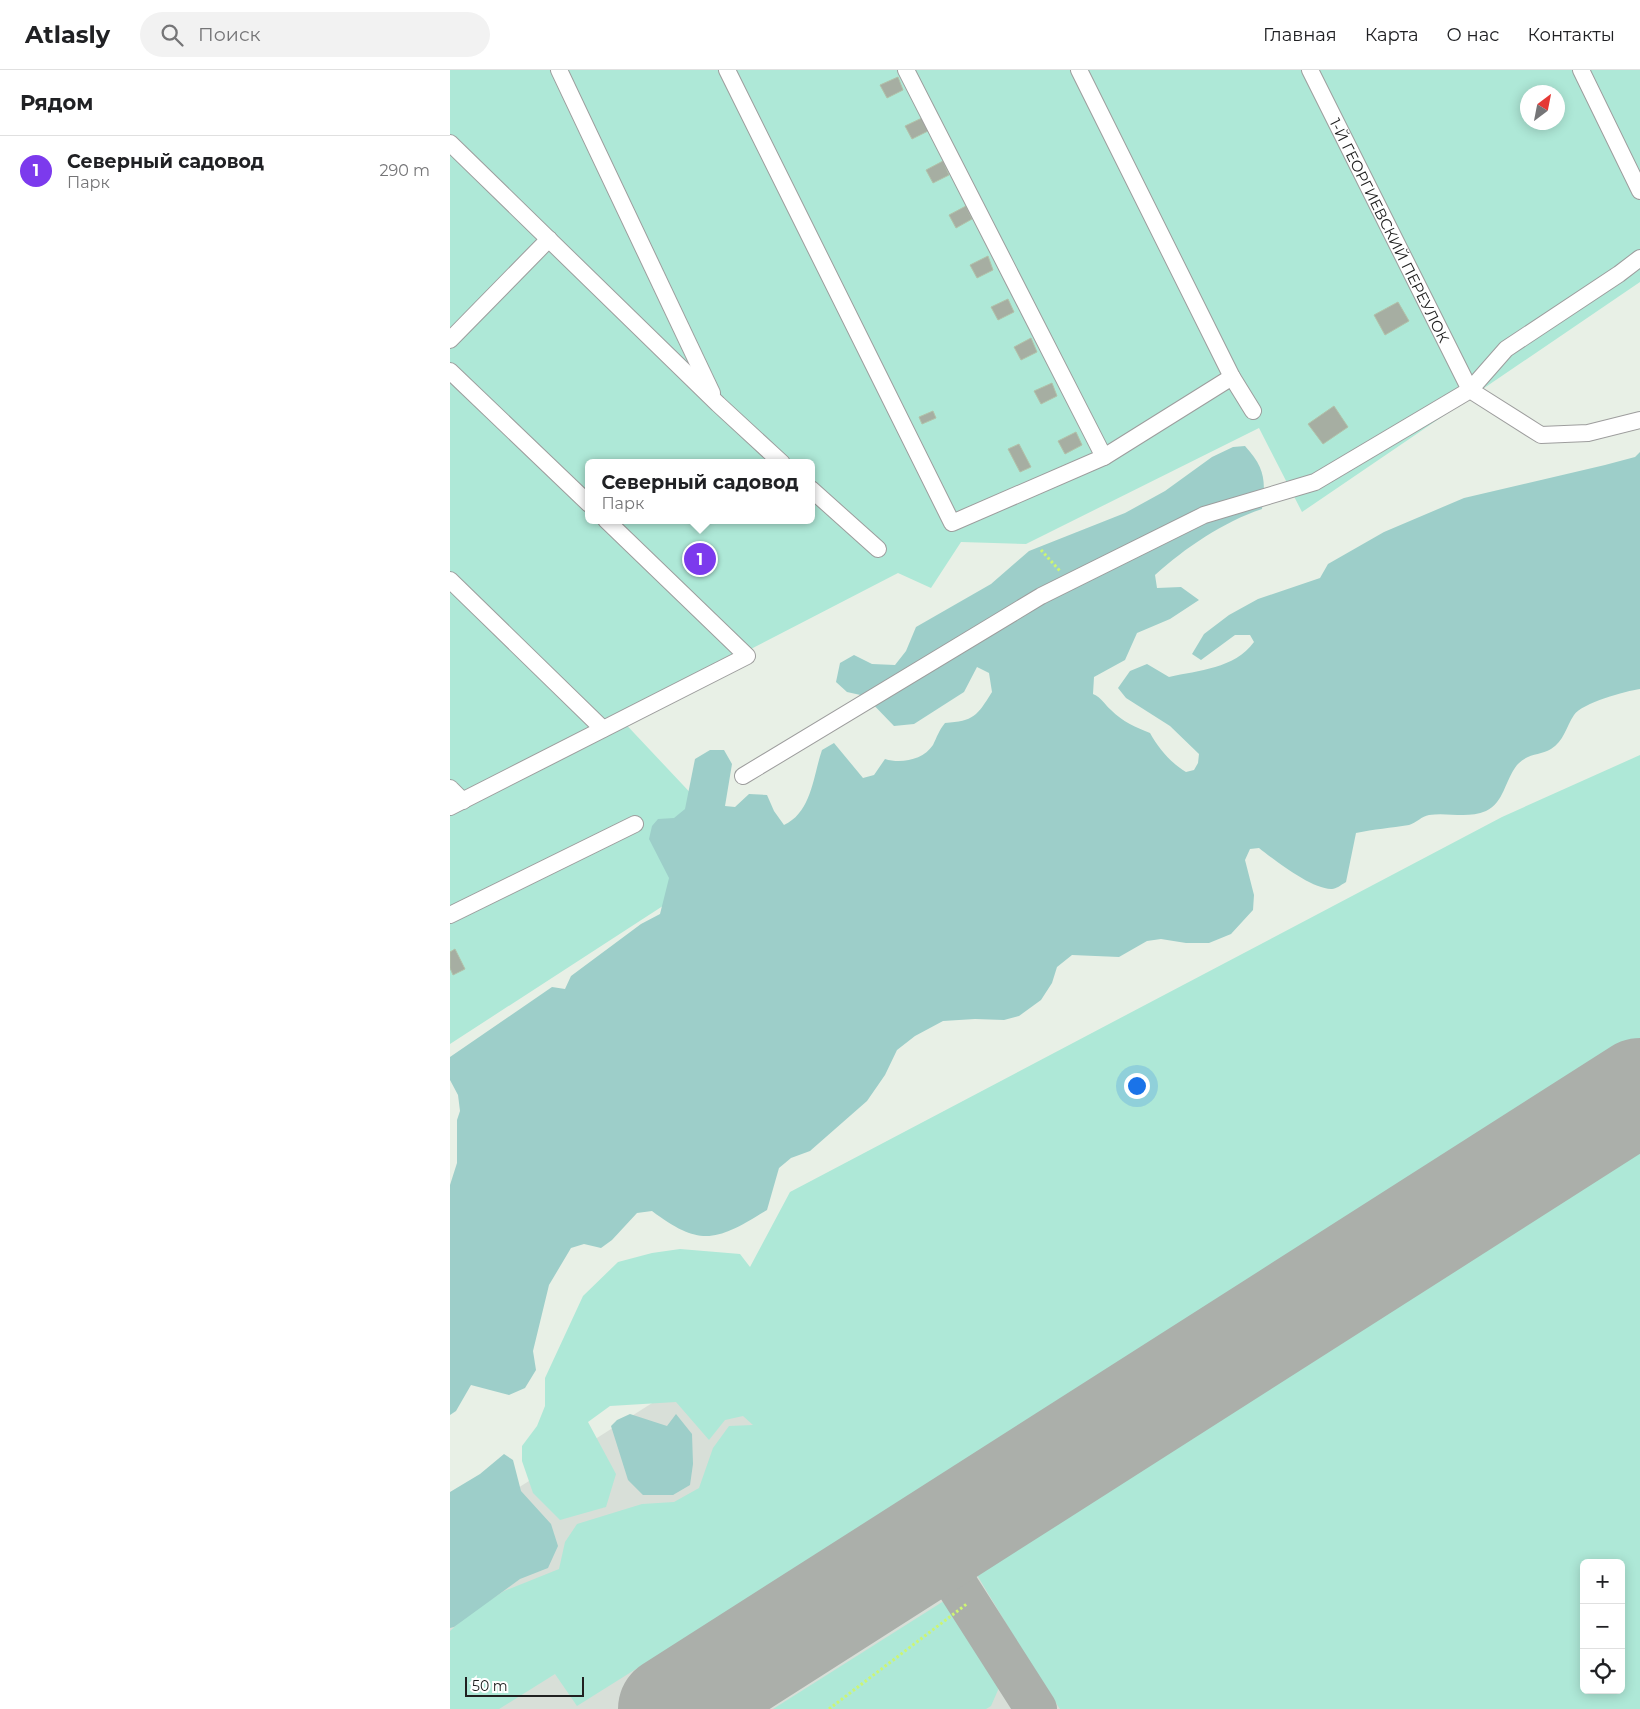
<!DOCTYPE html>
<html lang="ru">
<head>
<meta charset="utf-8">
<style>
	body { margin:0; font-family:Montserrat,sans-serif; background:#f2f2f2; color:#202124 }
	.controls { position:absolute; right:15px; bottom:15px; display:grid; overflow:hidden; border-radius:8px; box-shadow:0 2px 12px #0003 }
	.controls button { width:45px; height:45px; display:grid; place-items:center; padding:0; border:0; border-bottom:1px solid #e0e0e0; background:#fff; color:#202124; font:25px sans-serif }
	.compass { position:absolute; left:1070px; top:15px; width:45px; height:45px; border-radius:50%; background:#fff; box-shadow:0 2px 12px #0003; rotate:32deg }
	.scale { position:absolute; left:15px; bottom:12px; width:119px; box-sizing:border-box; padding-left:5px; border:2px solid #202020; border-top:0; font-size:14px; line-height:18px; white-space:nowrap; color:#202020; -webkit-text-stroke:4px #fff; paint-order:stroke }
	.you { position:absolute; left:686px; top:1015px; width:18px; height:18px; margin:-12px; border:4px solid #fff; border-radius:50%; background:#1a73e8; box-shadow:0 0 0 8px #1a73e833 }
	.badge { display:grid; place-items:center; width:32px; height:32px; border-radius:50%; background:#7c3aed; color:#fff; font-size:16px; font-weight:700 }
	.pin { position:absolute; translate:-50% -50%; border:2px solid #fff; box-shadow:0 1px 5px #0006 }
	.popup { position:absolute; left:135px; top:389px; width:230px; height:65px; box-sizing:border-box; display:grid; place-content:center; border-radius:8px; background:#fff; filter:drop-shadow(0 1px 4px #0005); font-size:16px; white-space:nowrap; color:#757577 }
	.popup b { font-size:19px; color:#202124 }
	.popup::after { content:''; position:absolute; left:50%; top:100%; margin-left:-10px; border:10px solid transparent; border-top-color:#fff }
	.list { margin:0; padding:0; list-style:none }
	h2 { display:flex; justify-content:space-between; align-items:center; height:65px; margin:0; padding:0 20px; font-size:21px }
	h2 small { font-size:16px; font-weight:400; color:#757577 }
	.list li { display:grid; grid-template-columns:32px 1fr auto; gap:15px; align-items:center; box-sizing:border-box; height:70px; padding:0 20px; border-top:1px solid #e0e0e0 }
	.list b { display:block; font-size:19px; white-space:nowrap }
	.list p { margin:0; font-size:16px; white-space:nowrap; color:#757577 }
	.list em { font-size:16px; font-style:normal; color:#757577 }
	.icon { flex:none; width:28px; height:28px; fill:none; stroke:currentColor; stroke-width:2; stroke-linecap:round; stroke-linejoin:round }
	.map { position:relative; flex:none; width:1190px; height:1639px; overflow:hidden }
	header { display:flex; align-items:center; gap:30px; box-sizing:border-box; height:70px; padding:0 25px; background:#fff; border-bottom:1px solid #e0e0e0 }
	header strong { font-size:24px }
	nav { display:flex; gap:28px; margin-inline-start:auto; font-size:18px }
	.search { width:350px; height:45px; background:#f2f2f2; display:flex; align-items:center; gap:12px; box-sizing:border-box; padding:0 18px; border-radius:28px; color:#757577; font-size:19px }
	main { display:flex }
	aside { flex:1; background:#fff }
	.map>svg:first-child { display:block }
	.airport { fill:#d8dfd8 }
	.grass { fill:#aee8d7; fill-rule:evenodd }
	.forest { fill:#9dcec9 }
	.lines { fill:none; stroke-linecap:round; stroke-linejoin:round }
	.taxiway { stroke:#abafaa; stroke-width:42 }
	.runway { stroke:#abafaa; stroke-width:106 }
	.building { fill:#a6aea2; stroke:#b2c1a9 }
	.minor-casing { stroke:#9d9d9d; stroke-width:18 }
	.path { stroke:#cdf572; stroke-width:3; stroke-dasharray:2.5 2.5; stroke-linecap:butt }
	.minor { stroke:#fff; stroke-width:16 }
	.labels { text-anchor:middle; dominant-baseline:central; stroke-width:4; stroke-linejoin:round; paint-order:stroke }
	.street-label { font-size:15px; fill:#202020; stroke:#fff }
</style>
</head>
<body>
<header>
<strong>Atlasly</strong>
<div class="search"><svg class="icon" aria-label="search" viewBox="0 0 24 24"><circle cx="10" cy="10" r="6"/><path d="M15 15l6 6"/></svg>Поиск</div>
<nav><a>Главная</a><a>Карта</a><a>О нас</a><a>Контакты</a></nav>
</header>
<main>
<aside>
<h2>Рядом<small></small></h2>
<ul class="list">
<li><span class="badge">1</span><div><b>Северный садовод</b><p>Парк</p></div><em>290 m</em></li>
</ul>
</aside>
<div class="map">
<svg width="1190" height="1639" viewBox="0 0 1190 1639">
	<rect width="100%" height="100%" fill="#e8f0e6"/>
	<!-- airport -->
	<polygon class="airport" points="1190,708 1190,1450 886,1639 0,1639 0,1461"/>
	<!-- grass -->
	<g class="grass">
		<path d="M0,0H1190V212L852,442L809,358L576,474L511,472L481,518L448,503L169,647L296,782L0,974ZM1078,22H1108V52H1078ZM139,393H361V450H139Z"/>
		<polygon points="1190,685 1190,970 127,1636 105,1604 49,1639 0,1639 0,1561 19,1544 54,1521 109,1499 115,1472 127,1454 192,1434 224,1432 249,1418 263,1378 279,1356 303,1355 293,1346 275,1350 259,1370 226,1332 160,1336 138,1352 166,1404 156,1437 110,1450 83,1423 72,1391 72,1376 87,1356 95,1336 95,1308 133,1226 168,1192 202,1183 230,1179 290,1184 300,1197 340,1122 1052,747"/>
		<path d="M1190,1070V1639H610L587,1605L527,1505ZM1134,1493H1171V1620H1134Z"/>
		<polygon points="497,1529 547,1604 548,1620 541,1636 536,1639 323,1639"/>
	</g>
	<!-- forest -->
	<g class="forest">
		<path d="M795,376C815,398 816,410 812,439C773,452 735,478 705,505L707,518L731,517L749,530L720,549L687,563L675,590L644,607L643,624C652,628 654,634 661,640C673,652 685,657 700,663C709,679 720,692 736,702L744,700L748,693L749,684L720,656L676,628L668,618L680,601L697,594L719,607C749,600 784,599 804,572L800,565H785L751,590L742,584L754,564L779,545L808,529L870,508L878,494L934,462L1014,428L1155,395L1185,387L1190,382V619C1176,621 1132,633 1124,645C1116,657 1114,671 1101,679C1090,686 1079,682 1067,695C1055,710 1054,733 1036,741C1017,749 998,742 979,745C972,746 966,753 959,755C941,758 924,759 906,763L896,812C891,815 886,819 882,819C863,820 824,790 809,778L800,779L795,790L804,825L803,840L781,864L759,873H736L711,869L697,871L669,887L622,885L607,897L602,913L591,930L569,946L554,950L525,949L493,951L465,966L447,980L435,1005L417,1031L360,1081L341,1088L329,1098L317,1140C267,1171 251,1178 202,1141L187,1143L162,1170L151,1178L134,1174L121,1178L99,1215L83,1281L86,1300L75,1318L59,1325L21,1315L6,1341L0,1345V1115L7,1093V1050L10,1041L8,1025L0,1010V987L102,917L115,919L121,906L191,854L210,844L219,808L199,769L202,756L208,749L224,748L235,739L245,689L260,680H274L282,694L275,736L285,737L299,724L317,725L324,741L334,755C362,742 363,706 372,680L384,673L413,708L424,705L435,689C451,694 473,690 483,675C487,667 489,660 495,653C524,651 527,646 542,622L539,603L527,597L514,622L464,654L444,656L415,626L397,622L386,612L390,593L404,585L422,594L445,595L456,581L466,557L541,514L579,481L675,443L715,421L762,387L783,377Z"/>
		<polygon points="180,1344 217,1356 226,1344 242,1364 243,1394 240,1415 223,1425 193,1425 178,1410 161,1356 167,1350"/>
		<polygon points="54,1384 63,1390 71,1421 101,1454 108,1476 98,1498 70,1509 4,1557 0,1558 0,1422 30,1404"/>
	</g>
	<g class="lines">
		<!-- taxiway -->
		<g class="taxiway">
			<path d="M510,1456C497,1469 492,1480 496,1498L586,1639"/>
			<polyline points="449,1494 483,1491 496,1498"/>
		</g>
		<!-- runway -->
		<polyline class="runway" points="221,1639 1190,1021"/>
	</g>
	<!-- building -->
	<g class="building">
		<polygon points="448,7 453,20 437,28 430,15"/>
		<polygon points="472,48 478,61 462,69 455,56"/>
		<polygon points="493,91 499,105 483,113 476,100"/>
		<polygon points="516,136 522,149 506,158 499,145"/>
		<polygon points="538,186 543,200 527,208 520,195"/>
		<polygon points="558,229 564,242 548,250 541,237"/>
		<polygon points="948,232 959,251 935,265 924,245"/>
		<polygon points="581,268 587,282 571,290 564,277"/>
		<polygon points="602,313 607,326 591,334 584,321"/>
		<polygon points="884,336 898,357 873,374 858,354"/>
		<polygon points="483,341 486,348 472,354 469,347"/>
		<polygon points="626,362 632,375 615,384 608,371"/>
		<polygon points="569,374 581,397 570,402 558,379"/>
		<polygon points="5,879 15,899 3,905 0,898 0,882"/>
	</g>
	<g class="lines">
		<defs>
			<g id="minor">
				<polyline points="109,0 262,323"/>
				<polyline points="277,0 502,453 654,387 782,307"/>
				<polyline points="456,0 654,387"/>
				<polyline points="629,0 782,307 803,341"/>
				<path id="s1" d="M860,0L1020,320L1056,279L1169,204L1190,188"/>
				<polyline points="1131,0 1190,121"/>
				<polyline points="0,73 268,334 332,393"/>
				<polyline points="0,270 99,169"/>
				<polyline points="0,301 139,434"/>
				<polyline points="361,419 428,479"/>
				<polyline points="0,510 153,659"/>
				<polyline points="293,706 591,526 754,445 865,412 1020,320 1091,365 1138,363 1190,350"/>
				<polyline points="0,718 13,731"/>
				<polyline points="0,737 297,586 156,450"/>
				<polyline points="0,845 185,754"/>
			</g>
		</defs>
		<!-- minor casing -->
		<use href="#minor" class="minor-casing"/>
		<!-- path -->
		<g class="path">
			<polyline points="591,480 610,501"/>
			<polyline points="379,1639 518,1533"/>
		</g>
		<!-- minor -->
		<use href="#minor" class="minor"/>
	</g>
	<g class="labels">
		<!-- street labels -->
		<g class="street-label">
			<text stroke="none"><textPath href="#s1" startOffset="179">1-Й ГЕОРГИЕВСКИЙ ПЕРЕУЛОК</textPath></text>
		</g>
	</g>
</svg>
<div class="controls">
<button>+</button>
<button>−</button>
<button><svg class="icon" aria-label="locate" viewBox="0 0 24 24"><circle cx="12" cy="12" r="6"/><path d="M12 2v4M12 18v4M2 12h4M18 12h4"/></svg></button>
</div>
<svg class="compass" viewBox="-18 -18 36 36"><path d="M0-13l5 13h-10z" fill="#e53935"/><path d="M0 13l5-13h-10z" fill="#757577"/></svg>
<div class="scale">50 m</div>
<div class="you"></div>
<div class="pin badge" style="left:250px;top:489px">1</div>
<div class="popup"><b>Северный садовод</b>Парк</div>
</div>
</main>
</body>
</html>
